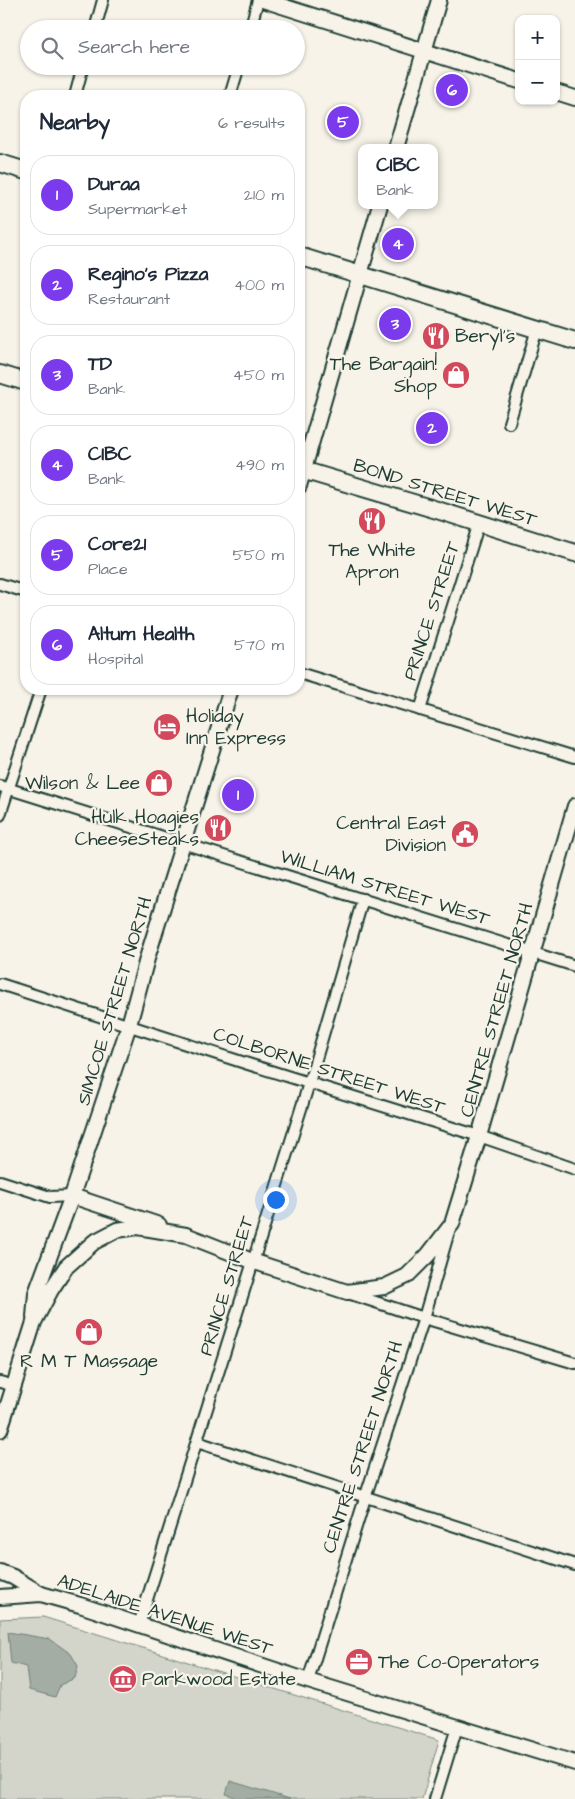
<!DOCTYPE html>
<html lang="en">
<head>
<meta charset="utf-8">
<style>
	body { margin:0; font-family:"Architects Daughter",sans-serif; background:#f6f6f7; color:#1f2937 }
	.controls { position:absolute; right:15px; top:15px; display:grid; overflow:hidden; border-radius:10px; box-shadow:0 1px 4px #0004 }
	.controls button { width:45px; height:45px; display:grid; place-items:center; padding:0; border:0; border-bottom:1px solid #e0e1e3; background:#fff; color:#1f2937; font:25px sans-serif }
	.you { position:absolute; left:275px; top:1199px; width:18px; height:18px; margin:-12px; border:4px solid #fff; border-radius:50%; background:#1a73e8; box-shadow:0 0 0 8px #1a73e833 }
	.badge { display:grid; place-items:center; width:32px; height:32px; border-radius:50%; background:#7c3aed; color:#fff; font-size:16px; font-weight:700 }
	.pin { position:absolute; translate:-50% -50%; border:2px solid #fff; box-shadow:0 1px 5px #0006 }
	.popup { position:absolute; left:358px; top:144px; width:80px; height:65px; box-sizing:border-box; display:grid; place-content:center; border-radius:10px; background:#fff; filter:drop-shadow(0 1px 4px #0005); font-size:16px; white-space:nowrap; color:#747a83 }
	.popup b { font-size:19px; color:#1f2937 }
	.popup::after { content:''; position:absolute; left:50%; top:100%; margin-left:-10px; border:10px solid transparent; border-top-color:#fff }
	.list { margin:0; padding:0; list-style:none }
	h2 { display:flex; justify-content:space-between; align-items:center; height:65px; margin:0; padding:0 20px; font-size:21px }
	h2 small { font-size:16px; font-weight:400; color:#747a83 }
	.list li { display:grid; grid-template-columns:32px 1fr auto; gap:15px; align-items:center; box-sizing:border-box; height:80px; margin:0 10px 10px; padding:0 10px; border:1px solid #e0e1e3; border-radius:20px }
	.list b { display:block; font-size:19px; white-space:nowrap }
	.list p { margin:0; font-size:16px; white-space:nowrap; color:#747a83 }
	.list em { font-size:16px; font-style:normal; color:#747a83 }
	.icon { flex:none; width:28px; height:28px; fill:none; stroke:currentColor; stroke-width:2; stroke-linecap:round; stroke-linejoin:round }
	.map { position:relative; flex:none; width:575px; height:1799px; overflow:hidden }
	.search { position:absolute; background:#fff; box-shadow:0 1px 4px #0004; left:20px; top:20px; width:285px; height:55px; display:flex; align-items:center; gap:12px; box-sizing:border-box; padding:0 18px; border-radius:28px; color:#747a83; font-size:19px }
	.panel { position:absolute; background:#fff; box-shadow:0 1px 4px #0004; left:20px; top:90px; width:285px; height:605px; border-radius:20px }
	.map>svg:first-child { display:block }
	.green { fill:#d3d5ca; stroke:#79897f }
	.water { fill:#a4ada3; stroke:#6f8077 }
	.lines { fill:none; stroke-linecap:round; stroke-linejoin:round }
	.minor-casing { stroke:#1f3d34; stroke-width:14 }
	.secondary-casing { stroke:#1f3d34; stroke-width:18 }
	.primary-casing { stroke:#1f3d34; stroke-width:20 }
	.minor { stroke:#f7f3e8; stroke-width:10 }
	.secondary { stroke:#f7f3e8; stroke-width:14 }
	.primary { stroke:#f7f3e8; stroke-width:16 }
	.labels { text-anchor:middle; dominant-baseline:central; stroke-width:4.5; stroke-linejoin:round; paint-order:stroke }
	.poi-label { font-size:19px; fill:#1f3d34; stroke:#f7f3e8; text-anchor:start }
	.street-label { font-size:19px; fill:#1f3d34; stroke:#f7f3e8 }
</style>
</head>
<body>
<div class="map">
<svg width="575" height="1799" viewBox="0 0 575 1799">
	<rect width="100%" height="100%" fill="#f7f3e8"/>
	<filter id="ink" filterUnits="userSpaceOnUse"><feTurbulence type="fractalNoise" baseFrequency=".02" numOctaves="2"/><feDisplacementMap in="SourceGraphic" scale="10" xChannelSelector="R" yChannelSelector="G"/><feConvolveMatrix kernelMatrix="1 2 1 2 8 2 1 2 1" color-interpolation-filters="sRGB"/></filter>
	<g filter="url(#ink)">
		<!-- green -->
		<polygon class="green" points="43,1617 439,1740 422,1799 0,1799 0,1619"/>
		<!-- water -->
		<g class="water">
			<polygon points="8,1632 50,1639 71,1654 78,1666 75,1678 60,1685 55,1697 29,1690 26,1667 11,1663"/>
			<polygon points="230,1781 290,1799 241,1799 226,1794"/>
		</g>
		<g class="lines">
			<defs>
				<g id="minor">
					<polyline points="95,29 103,0"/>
					<polyline points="250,29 258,0"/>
					<polyline points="75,96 83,66"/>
					<polyline points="230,96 239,66"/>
					<polyline points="509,423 537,329"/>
					<polyline points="0,584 26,592"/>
					<polyline points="299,673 575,757"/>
					<polyline points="420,710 479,523"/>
					<polyline points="0,786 575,966"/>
					<polyline points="0,815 41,689"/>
					<polyline points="0,984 248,1064 479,1136 575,1169"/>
					<polyline points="0,1181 50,1197 72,1196"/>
					<polyline points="348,1293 424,1318 575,1363"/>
					<polyline points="0,1382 14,1386"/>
					<polyline points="197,1442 575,1565"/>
					<polyline points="139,1625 306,1093 363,899"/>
					<polyline points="308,1681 365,1498 424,1318 449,1231"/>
					<polyline points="435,1799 457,1727"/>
				</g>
				<g id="secondary">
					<polyline points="263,0 519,81"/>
					<polyline points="556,92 575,98"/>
					<polyline points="396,148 439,0"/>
					<polyline points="299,486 380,205"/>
					<polyline points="72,1196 159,1225"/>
					<polyline points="34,1317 36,1293 72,1196 129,1025 148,955 231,689"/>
					<polyline points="0,1430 34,1322 51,1290 66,1267 94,1242 117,1230 138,1227 186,1235 252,1261 347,1292 384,1287 407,1276 428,1255 452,1224 479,1136 575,806"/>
					<polyline points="0,1572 13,1577 41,1594"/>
					<polyline points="0,1597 41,1594 80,1605 308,1681 575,1763"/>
				</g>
				<g id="primary">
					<polyline points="0,163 26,171"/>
					<polyline points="299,256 575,341"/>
					<polyline points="0,374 26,382"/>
					<polyline points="299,469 437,510 575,553"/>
				</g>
			</defs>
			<!-- minor casing -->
			<use href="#minor" class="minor-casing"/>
			<!-- secondary casing -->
			<use href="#secondary" class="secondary-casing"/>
			<!-- primary casing -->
			<use href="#primary" class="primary-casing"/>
			<!-- minor -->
			<use href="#minor" class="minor"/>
			<!-- secondary -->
			<use href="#secondary" class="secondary"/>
			<!-- primary -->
			<use href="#primary" class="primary"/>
		</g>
	</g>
	<!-- icons -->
	<defs>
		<symbol id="restaurant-disc" viewBox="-11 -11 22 22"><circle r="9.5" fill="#d1495b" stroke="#f7f3e8"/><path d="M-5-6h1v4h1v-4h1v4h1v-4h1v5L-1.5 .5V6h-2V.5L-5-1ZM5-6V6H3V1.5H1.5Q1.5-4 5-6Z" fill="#fff"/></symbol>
		<symbol id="shop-disc" viewBox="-11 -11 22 22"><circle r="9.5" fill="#d1495b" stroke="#f7f3e8"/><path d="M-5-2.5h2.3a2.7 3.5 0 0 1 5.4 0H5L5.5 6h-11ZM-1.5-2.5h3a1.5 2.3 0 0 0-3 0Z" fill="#fff"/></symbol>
		<symbol id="hotel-disc" viewBox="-11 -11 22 22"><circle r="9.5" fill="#d1495b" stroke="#f7f3e8"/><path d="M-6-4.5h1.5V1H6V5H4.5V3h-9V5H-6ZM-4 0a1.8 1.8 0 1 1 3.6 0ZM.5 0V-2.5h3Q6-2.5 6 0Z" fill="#fff"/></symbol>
		<symbol id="civic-disc" viewBox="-11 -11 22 22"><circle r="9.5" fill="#d1495b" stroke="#f7f3e8"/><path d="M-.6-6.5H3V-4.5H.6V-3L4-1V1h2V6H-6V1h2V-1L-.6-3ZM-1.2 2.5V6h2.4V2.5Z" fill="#fff"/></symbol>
		<symbol id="office-disc" viewBox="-11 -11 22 22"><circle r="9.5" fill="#d1495b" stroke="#f7f3e8"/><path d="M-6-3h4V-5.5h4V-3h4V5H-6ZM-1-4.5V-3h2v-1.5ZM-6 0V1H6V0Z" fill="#fff"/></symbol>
		<symbol id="museum-disc" viewBox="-11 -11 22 22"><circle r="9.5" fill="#d1495b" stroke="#f7f3e8"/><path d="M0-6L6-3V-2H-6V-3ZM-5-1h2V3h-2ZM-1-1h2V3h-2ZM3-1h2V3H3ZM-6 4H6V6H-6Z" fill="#fff"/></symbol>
	</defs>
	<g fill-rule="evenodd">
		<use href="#restaurant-disc" x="420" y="320" width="32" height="32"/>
		<use href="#shop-disc" x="440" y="359" width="32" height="32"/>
		<use href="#restaurant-disc" x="356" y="505" width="32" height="32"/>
		<use href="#hotel-disc" x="151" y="711" width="32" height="32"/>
		<use href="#shop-disc" x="143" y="767" width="32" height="32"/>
		<use href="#restaurant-disc" x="202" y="812" width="32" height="32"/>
		<use href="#civic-disc" x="449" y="818" width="32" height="32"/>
		<use href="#shop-disc" x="73" y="1316" width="32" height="32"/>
		<use href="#office-disc" x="343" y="1646" width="32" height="32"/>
		<use href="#museum-disc" x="107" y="1663" width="32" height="32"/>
	</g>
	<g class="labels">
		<!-- poi labels -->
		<g class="poi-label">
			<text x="455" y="336">Beryl's</text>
			<text x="437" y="364" text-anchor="end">The Bargain!<tspan x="437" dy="22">Shop</tspan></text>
			<text x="372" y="550" text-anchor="middle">The White<tspan x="372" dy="22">Apron</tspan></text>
			<text x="186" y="716">Holiday<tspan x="186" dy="22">Inn Express</tspan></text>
			<text x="140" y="783" text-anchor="end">Wilson &amp; Lee</text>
			<text x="199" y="817" text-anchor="end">Hulk Hoagies<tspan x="199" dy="22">CheeseSteaks</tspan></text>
			<text x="446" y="823" text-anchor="end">Central East<tspan x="446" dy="22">Division</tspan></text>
			<text x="89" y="1361" text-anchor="middle">R M T Massage</text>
			<text x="378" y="1662">The Co-Operators</text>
			<text x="142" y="1679">Parkwood Estate</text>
		</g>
		<!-- street labels -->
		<g class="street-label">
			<text transform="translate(445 493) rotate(17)">BOND STREET WEST</text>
			<text transform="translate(432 611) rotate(-72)">PRINCE STREET</text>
			<text transform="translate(385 888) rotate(17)">WILLIAM STREET WEST</text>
			<text transform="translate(115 1001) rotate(-73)">SIMCOE STREET NORTH</text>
			<text transform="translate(497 1010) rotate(-74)">CENTRE STREET NORTH</text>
			<text transform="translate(329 1071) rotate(18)">COLBORNE STREET WEST</text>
			<text transform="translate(227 1286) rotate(-73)">PRINCE STREET</text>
			<text transform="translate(363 1447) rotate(-72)">CENTRE STREET NORTH</text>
			<text transform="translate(165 1615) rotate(18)">ADELAIDE AVENUE WEST</text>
		</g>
	</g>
</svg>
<div class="controls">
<button>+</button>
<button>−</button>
</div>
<div class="you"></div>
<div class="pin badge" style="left:238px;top:795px">1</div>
<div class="pin badge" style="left:432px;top:428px">2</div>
<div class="pin badge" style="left:395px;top:324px">3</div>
<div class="pin badge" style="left:398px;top:244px">4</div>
<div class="popup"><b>CIBC</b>Bank</div>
<div class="pin badge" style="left:343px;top:122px">5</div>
<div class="pin badge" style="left:452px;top:90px">6</div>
<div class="search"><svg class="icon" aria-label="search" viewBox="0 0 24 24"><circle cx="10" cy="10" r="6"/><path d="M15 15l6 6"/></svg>Search here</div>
<section class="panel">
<h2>Nearby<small>6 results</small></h2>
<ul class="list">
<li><span class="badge">1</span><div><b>Duraa</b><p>Supermarket</p></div><em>210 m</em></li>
<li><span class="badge">2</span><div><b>Regino's Pizza</b><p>Restaurant</p></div><em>400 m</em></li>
<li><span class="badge">3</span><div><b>TD</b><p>Bank</p></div><em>450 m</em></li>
<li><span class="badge">4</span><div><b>CIBC</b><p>Bank</p></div><em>490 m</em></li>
<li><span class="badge">5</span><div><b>Core21</b><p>Place</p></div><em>550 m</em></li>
<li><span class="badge">6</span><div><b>Altum Health</b><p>Hospital</p></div><em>570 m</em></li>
</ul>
</section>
</div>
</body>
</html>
